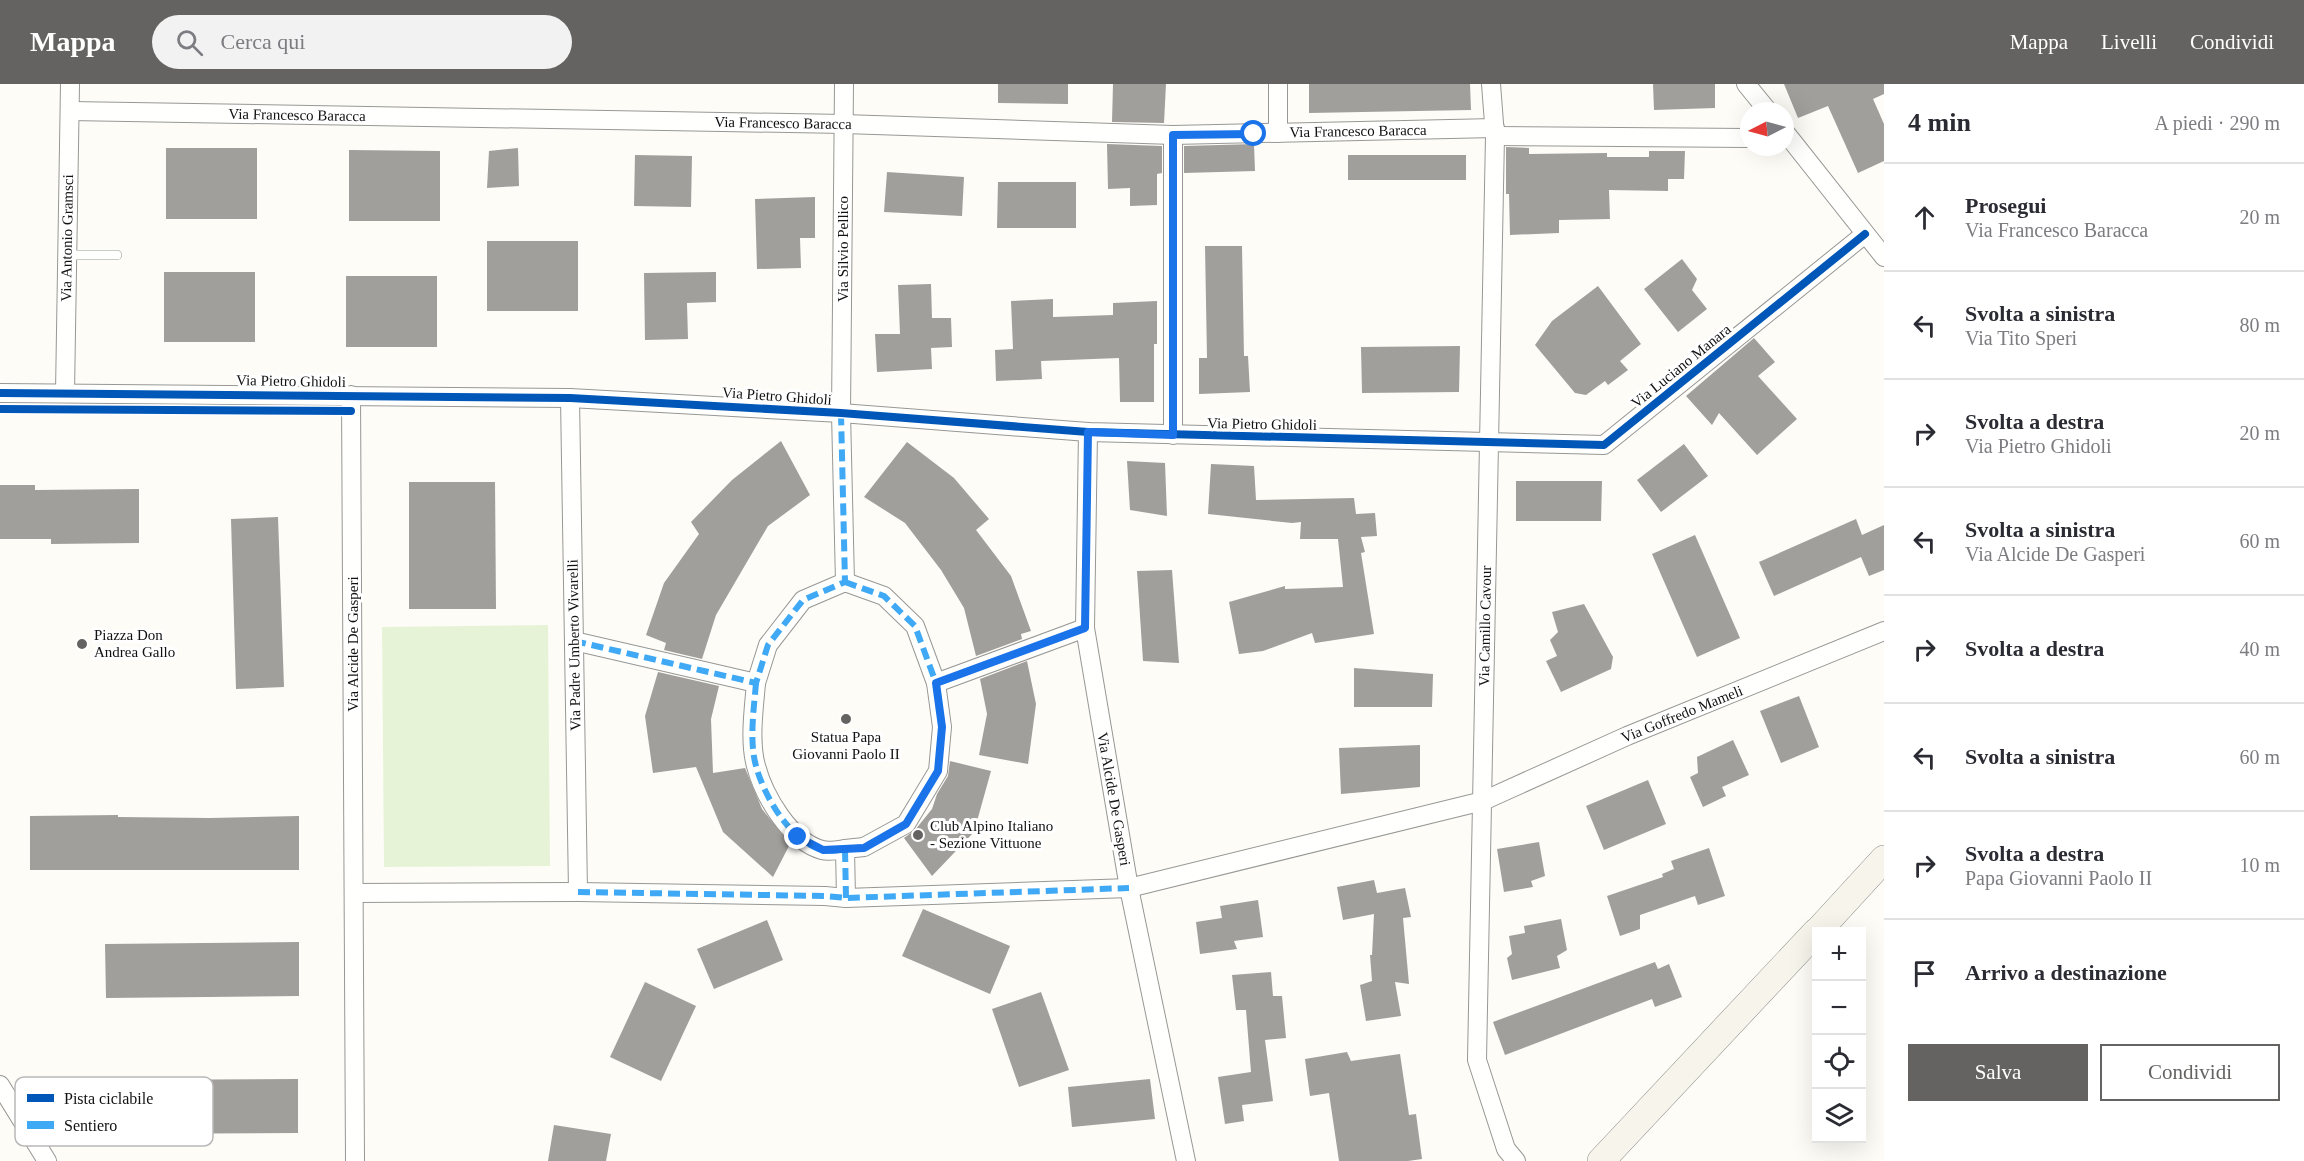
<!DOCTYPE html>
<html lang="it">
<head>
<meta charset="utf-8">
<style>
	body { margin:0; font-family:"Times New Roman",serif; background:#f2f2f3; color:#2b2b33 }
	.controls { position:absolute; right:18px; bottom:18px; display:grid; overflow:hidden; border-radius:0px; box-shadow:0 6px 24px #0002 }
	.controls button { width:54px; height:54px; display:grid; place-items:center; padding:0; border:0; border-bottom:2px solid #e1e1e2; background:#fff; color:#2b2b33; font:30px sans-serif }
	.compass { position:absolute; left:1740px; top:18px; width:54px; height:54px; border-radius:50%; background:#fff; box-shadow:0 6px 24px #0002; rotate:264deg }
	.stop { position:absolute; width:18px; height:18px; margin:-14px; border:4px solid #1a73e8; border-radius:50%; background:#fff }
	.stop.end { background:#1a73e8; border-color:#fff; box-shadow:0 2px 6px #0008 }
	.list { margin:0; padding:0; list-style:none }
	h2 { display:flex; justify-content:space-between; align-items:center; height:78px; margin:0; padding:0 24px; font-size:26px }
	h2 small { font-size:20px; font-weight:400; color:#7c7c81 }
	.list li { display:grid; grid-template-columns:39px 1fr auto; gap:18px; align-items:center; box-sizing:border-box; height:108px; padding:0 24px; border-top:2px solid #e1e1e2 }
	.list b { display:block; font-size:22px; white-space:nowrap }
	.list p { margin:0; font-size:20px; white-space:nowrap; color:#7c7c81 }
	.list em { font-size:20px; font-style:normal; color:#7c7c81 }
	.actions { display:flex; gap:12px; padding:18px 24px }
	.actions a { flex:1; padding:14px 0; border:2px solid #646362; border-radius:0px; text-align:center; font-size:21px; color:#646362 }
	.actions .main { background:#646362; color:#fff }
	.icon { flex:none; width:33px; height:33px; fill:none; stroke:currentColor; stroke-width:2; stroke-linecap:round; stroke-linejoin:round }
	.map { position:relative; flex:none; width:1884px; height:1077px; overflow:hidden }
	header { display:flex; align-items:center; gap:36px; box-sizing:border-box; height:84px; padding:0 30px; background:#646362; color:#fff }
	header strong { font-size:28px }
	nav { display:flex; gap:33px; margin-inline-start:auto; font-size:21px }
	.search { width:420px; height:54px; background:#f2f2f3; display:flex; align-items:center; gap:15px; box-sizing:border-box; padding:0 21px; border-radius:33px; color:#7c7c81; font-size:22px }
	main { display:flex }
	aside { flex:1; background:#fff }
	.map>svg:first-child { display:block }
	.green { fill:#e7f3d7 }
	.building { fill:#a19f9c }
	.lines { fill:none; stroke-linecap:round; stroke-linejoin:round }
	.lane-casing { stroke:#979795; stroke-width:10 }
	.street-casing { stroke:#979795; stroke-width:20 }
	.secondary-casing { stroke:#8e8d8b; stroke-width:28 }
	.lane { stroke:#fffffe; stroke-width:9 }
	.street { stroke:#fffffe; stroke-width:18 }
	.secondary { stroke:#f6f4eb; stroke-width:27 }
	.quiet { stroke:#3fa9f5; stroke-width:6; stroke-dasharray:12 6; stroke-linecap:butt }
	.cycleway-casing { stroke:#fff; stroke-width:11 }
	.cycleway { stroke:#0057b8; stroke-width:8 }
	.route { stroke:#1a73e8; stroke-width:8 }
	.poi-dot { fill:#646362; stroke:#fff; stroke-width:2 }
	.labels { text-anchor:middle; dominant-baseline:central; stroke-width:6; stroke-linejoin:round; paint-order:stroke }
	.street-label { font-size:15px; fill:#111; stroke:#fff }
	.poi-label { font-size:15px; fill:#111; stroke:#fff; text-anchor:start }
	.key { fill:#fff; stroke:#b8b8b8; stroke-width:1.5 }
	.key-label { font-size:16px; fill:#111 }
</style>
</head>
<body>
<header>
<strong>Mappa</strong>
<div class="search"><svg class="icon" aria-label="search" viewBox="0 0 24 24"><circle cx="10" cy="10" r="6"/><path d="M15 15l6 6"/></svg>Cerca qui</div>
<nav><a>Mappa</a><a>Livelli</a><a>Condividi</a></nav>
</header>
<main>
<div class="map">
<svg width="1884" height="1077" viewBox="0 0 1884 1077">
	<rect width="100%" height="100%" fill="#fdfcf7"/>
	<!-- green -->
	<polygon class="green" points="548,541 550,782 384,783 382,543"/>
	<!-- building -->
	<g class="building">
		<polygon points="998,0 1068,0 1068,20 998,19"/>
		<polygon points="1113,0 1166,0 1164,39 1112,38"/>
		<polygon points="1309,0 1470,0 1471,26 1309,29"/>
		<polygon points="1653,0 1715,0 1715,24 1654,26"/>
		<polygon points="1784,0 1884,0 1884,10 1873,15 1884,40 1884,77 1858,89 1828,22 1798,34"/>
		<polygon points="1107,60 1162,62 1162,89 1157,90 1157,121 1130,122 1130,104 1108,105"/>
		<polygon points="1254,60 1255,87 1184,89 1184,62"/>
		<polygon points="1506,63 1529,64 1529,70 1607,69 1607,73 1649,73 1649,67 1685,67 1684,95 1668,95 1668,107 1609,106 1610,135 1559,136 1559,149 1510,151 1509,110 1506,110"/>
		<rect x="166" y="64" width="91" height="71"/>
		<polygon points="518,64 519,102 487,104 489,67"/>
		<polygon points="349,66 440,67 440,137 349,137"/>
		<polygon points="635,71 692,72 691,123 634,122"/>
		<rect x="1348" y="71" width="118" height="25"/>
		<polygon points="887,88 964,93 962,132 884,128"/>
		<polygon points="998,98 1076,98 1076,144 997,144"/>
		<polygon points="815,113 815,154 800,154 801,184 757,185 755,115"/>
		<rect x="487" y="157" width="91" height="70"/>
		<polygon points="1205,162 1242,162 1244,272 1248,272 1250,308 1199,310 1199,274 1207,274"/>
		<polygon points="1682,175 1697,195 1692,206 1707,225 1678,248 1644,205"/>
		<rect x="164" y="188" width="91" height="70"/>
		<polygon points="716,188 716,218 687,219 688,255 645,256 644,189"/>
		<rect x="346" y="192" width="91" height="71"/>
		<polygon points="931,200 932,234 951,234 952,263 931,264 932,285 877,288 875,250 900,250 898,201"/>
		<polygon points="1598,202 1641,260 1620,277 1628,286 1608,301 1605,297 1586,311 1575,309 1535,261 1552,237"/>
		<polygon points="1053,215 1053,233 1113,231 1113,219 1157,217 1157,260 1154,260 1154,318 1120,318 1119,274 1041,277 1042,295 996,297 995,266 1013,265 1011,217"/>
		<polygon points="1754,254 1775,278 1758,292 1797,335 1757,371 1719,329 1712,341 1686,312"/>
		<polygon points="1460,262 1459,308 1362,309 1361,263"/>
		<polygon points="781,357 810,411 768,442 716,531 702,575 664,566 666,559 646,551 664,499 699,450 691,438 732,396"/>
		<polygon points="907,358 954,394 989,435 976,446 1011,492 1031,547 1021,550 1022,555 976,572 964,524 941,486 905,439 864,413"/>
		<polygon points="1684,360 1708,392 1661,428 1637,396"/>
		<polygon points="1127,377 1165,379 1167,432 1130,426"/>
		<polygon points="1211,380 1254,382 1256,416 1354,414 1356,430 1375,429 1377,452 1361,453 1365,468 1361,469 1374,550 1315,559 1312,549 1263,567 1239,570 1229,518 1285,502 1285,505 1343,503 1338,455 1300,455 1301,438 1292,439 1208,430"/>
		<polygon points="1516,397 1602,397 1601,437 1516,437"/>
		<polygon points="409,398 495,398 496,525 409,525"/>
		<polygon points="0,401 35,401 35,406 139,405 139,459 51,460 51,455 0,455"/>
		<polygon points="278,433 284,603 236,605 231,435"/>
		<polygon points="1856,435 1862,451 1884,441 1884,486 1869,492 1861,473 1774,512 1759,478"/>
		<polygon points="1695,451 1740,554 1697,573 1652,470"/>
		<polygon points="1172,486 1179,579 1143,577 1137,487"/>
		<polygon points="1584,520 1613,573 1611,585 1561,608 1546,577 1557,572 1550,556 1558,548 1552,528"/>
		<polygon points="1027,577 1036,620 1028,680 979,671 987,630 980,595"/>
		<polygon points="1354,584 1433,590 1432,623 1354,623"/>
		<polygon points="658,588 719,602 711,635 713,689 745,684 762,725 790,760 773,793 723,748 696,683 653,689 645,632"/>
		<polygon points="1799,612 1819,663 1781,679 1760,627"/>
		<polygon points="1733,656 1749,691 1722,703 1726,712 1703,723 1690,693 1698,689 1697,673"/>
		<polygon points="1420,661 1420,703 1341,710 1339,664"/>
		<polygon points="950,677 991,687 974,748 932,792 904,754 915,746 932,725 937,710 948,692"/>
		<polygon points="1648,696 1666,740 1604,766 1586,722"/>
		<polygon points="118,731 118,733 210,734 299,732 299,786 30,786 30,732"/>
		<polygon points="1539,758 1545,792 1531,797 1533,803 1504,808 1497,765"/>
		<polygon points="1709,764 1725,812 1698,821 1695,812 1640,831 1640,845 1620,852 1607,812 1663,793 1662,790 1674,785 1671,777"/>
		<polygon points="1374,796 1377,809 1405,804 1411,833 1403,834 1409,900 1395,898 1401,932 1366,937 1360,901 1372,897 1370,871 1372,871 1374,830 1343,836 1337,803"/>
		<polygon points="1258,816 1263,853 1234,857 1237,865 1200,870 1196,838 1222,834 1220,822"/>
		<polygon points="923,825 1010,862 990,910 902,872"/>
		<polygon points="1561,835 1567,866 1557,872 1560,884 1512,896 1507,874 1512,870 1509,852 1525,849 1524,842"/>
		<polygon points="767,836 783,876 714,905 697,865"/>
		<polygon points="299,858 299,912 106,914 105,860"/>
		<polygon points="1655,878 1658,885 1669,880 1682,913 1655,923 1652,915 1505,971 1493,938"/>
		<polygon points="1271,888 1273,912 1282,912 1286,954 1265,956 1273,1017 1242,1021 1244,1037 1225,1040 1218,993 1251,988 1246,926 1236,926 1232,891"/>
		<polygon points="645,898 696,922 661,997 610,973"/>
		<polygon points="1041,908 1069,986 1019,1003 992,925"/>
		<polygon points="1347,968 1351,977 1400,970 1409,1031 1416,1030 1422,1075 1408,1077 1339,1077 1329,1009 1310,1012 1305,975"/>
		<polygon points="298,995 298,1049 107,1050 107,996"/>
		<polygon points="1150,995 1155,1035 1072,1043 1068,1003"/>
		<polygon points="554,1041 611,1050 606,1077 548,1077"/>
	</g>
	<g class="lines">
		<defs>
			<polyline id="lane" points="67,171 117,171"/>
			<g id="street">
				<polyline points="1491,0 1495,52 1477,976 1506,1065 1516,1077"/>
				<polyline points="1746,0 1768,27"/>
				<polyline points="70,27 844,40 1173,51 1495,44"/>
				<polyline points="1785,48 1884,173"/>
				<polyline points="1278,49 1278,0"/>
				<polyline points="1495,52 1749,54"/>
				<polyline points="0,309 570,314 841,329 1088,348 1604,361 1865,150"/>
				<polyline points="65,309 70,0"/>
				<polyline points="351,311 355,1077"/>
				<polyline points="570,314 578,808"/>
				<polyline points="1088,348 1085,544 1129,804 1186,1077"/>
				<polyline points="1173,351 1173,51"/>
				<polyline points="845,498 884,512 915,542 936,599 1085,544"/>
				<polyline points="574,557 756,599 768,561 803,516 845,498 841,329 844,0"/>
				<path d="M756,599C754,624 749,657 756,682C764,712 790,757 822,766C829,768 839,766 845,765"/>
				<polyline points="355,809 578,808 825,812 846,814 1129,804 1483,717 1627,652 1884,547"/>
				<polyline points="846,814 845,765 864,763 906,740 938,687 942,643 936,599"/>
				<polyline points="0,1001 47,1077"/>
			</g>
			<g id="secondary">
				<polyline points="1817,848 1884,775"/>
				<polyline points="1601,1077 1816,848"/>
			</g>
		</defs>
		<!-- lane casing -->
		<use href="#lane" class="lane-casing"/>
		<!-- street casing -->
		<use href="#street" class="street-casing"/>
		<!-- secondary casing -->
		<use href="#secondary" class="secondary-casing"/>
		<!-- lane -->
		<use href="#lane" class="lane"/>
		<!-- street -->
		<use href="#street" class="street"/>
		<!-- secondary -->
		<use href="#secondary" class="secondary"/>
		<!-- quiet -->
		<g class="quiet">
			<polyline points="845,498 884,512 915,542 936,599 1085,544"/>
			<polyline points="574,557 756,599 768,561 803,516 845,498 841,329"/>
			<path d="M756,599C754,624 749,657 756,682C764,712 790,757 822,766C829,768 839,766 845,765"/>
			<polyline points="578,808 825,812 846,814 1129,804"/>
			<polyline points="846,814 845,765 864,763 906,740 938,687 942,643 936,599"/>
		</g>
		<defs>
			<g id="cycleway">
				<polyline points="0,309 570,314 841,329 1088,348 1604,361 1865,150"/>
				<polyline points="0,325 351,327"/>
			</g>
		</defs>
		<!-- cycleway casing -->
		<use href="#cycleway" class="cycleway-casing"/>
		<!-- cycleway -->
		<use href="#cycleway" class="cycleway"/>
	</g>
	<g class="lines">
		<!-- route -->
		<polyline class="route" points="798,753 823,766 864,764 906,740 938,687 942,643 936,599 1085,544 1088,348 1173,351 1173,51 1254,50"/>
	</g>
	<!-- markers -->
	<g class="poi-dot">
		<circle cx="82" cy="560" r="6"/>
		<circle cx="846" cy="635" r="6"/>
		<circle cx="918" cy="751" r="6"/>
	</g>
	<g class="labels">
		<!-- street labels -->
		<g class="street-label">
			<text transform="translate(297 31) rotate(1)">Via Francesco Baracca</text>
			<text transform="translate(783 39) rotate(1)">Via Francesco Baracca</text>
			<text transform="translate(1358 47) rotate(-1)">Via Francesco Baracca</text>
			<text transform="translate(67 154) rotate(-89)">Via Antonio Gramsci</text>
			<text transform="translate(843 165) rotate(-90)">Via Silvio Pellico</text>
			<text transform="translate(1681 282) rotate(-39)">Via Luciano Manara</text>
			<text transform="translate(291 297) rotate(1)">Via Pietro Ghidoli</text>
			<text transform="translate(777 312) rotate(4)">Via Pietro Ghidoli</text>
			<text transform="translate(1262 340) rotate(1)">Via Pietro Ghidoli</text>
			<text transform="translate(1485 542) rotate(-89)">Via Camillo Cavour</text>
			<text transform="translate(353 560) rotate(-90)">Via Alcide De Gasperi</text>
			<text transform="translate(574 561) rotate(-91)">Via Padre Umberto Vivarelli</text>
			<text transform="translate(1682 630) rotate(-22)">Via Goffredo Mameli</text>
			<text transform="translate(1114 715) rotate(80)">Via Alcide De Gasperi</text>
		</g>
		<!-- poi labels -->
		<g class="poi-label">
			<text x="94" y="551">Piazza Don<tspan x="94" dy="17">Andrea Gallo</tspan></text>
			<text x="846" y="653" text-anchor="middle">Statua Papa<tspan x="846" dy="17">Giovanni Paolo II</tspan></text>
			<text x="930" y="742">Club Alpino Italiano<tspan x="930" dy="17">- Sezione Vittuone</tspan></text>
		</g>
	</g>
	<!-- legend -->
	<rect x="15" y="993" width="198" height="69" rx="9" class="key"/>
	<rect x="27" y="1010" width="27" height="8" fill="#0057b8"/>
	<rect x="27" y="1037" width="27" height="8" fill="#3fa9f5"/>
	<g class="key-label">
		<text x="64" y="1020">Pista ciclabile</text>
		<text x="64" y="1047">Sentiero</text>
	</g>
</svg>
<div class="controls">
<button>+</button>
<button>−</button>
<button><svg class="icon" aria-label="locate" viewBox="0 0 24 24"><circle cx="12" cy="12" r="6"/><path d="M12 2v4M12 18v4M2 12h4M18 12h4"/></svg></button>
<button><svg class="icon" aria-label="layers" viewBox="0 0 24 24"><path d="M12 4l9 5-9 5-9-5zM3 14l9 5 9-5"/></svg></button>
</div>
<svg class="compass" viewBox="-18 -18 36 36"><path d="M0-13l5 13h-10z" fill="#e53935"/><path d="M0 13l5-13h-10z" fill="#7c7c81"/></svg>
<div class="stop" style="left:1254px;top:50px"></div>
<div class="stop end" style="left:798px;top:753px"></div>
</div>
<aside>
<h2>4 min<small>A piedi · 290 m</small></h2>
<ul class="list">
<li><svg class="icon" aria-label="ahead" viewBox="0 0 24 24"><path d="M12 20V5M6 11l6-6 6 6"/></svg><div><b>Prosegui</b><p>Via Francesco Baracca</p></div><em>20 m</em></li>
<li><svg class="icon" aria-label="left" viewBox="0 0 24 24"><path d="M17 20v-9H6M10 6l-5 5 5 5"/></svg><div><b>Svolta a sinistra</b><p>Via Tito Speri</p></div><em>80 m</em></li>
<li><svg class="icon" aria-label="right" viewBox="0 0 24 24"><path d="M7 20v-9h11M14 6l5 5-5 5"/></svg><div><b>Svolta a destra</b><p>Via Pietro Ghidoli</p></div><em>20 m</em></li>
<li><svg class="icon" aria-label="left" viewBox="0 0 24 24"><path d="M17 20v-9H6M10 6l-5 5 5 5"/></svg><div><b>Svolta a sinistra</b><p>Via Alcide De Gasperi</p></div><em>60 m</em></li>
<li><svg class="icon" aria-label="right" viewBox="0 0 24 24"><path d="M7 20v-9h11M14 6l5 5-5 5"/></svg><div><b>Svolta a destra</b></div><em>40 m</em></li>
<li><svg class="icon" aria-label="left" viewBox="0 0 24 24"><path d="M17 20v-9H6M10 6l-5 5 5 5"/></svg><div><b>Svolta a sinistra</b></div><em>60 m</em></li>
<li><svg class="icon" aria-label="right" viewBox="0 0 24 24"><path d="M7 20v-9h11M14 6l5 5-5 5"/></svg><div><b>Svolta a destra</b><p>Papa Giovanni Paolo II</p></div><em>10 m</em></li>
<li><svg class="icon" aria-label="arrive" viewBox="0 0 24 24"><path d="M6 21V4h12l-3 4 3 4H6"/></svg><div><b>Arrivo a destinazione</b></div></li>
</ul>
<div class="actions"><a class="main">Salva</a><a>Condividi</a></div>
</aside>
</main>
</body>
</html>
